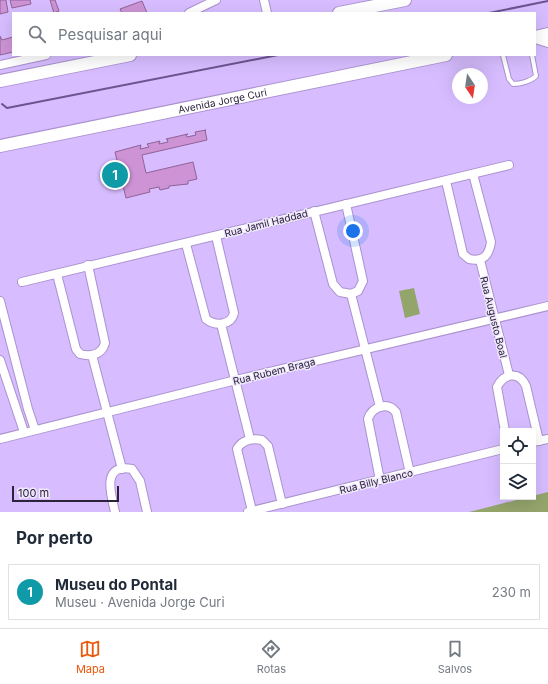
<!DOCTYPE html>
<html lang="pt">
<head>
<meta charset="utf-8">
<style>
	body { margin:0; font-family:Inter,sans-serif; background:#f2f2f3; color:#1f2937 }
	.controls { position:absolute; right:12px; bottom:12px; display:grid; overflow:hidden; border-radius:0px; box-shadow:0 4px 16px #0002 }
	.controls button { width:36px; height:36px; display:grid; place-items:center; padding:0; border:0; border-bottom:1px solid #e0e1e3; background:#fff; color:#1f2937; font:20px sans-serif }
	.compass { position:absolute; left:452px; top:68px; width:36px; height:36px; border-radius:50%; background:#fff; box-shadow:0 4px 16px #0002; rotate:167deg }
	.scale { position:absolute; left:12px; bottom:10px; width:107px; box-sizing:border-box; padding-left:4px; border:2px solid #2c223b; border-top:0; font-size:11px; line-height:14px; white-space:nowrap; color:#2c223b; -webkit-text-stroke:3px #efe8fc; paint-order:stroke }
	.you { position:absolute; left:353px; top:231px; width:14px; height:14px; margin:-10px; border:3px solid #fff; border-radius:50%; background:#1a73e8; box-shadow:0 0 0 6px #1a73e833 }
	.badge { display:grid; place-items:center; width:26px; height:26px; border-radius:50%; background:#ea580c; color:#fff; font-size:13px; font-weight:700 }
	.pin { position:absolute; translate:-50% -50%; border:2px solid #fff; box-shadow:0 1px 4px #0006 }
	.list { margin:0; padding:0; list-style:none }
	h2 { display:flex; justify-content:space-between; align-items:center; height:52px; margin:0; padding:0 16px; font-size:17px }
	h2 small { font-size:13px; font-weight:400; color:#747a83 }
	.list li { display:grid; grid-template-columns:26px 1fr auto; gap:12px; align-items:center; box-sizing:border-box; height:56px; margin:0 8px 8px; padding:0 8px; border:1px solid #e0e1e3; border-radius:0px }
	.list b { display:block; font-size:15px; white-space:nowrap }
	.list p { margin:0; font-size:13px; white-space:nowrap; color:#747a83 }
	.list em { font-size:13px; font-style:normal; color:#747a83 }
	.icon { flex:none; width:22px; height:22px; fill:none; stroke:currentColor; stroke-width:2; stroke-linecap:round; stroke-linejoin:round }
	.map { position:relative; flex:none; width:548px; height:512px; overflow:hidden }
	.search { position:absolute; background:#fff; box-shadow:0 4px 16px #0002; left:12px; right:12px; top:12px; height:44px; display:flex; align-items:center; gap:10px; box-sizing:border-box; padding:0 14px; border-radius:0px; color:#747a83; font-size:15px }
	.sheet { height:116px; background:#fff }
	nav { display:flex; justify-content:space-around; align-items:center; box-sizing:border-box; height:56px; border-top:1px solid #e0e1e3; background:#fff; font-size:11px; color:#747a83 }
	nav a { display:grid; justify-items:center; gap:2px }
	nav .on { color:#ea580c }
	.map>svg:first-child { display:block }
	.green { fill:#94a56c }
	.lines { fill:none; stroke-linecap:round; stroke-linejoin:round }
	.stream { stroke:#6c548f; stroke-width:2 }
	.building { fill:#cd93d5; stroke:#8f6396 }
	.lane-casing { stroke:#aa91cf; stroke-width:6 }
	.street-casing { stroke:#aa91cf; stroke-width:10 }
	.secondary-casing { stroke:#aa91cf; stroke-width:14 }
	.lane { stroke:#fff; stroke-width:4 }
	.street { stroke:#fff; stroke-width:8 }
	.secondary { stroke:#fff; stroke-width:12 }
	.labels { text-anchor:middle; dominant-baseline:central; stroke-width:3; stroke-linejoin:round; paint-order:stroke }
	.street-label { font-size:10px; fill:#2c223b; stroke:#efe8fc }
</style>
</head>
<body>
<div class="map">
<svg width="548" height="512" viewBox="0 0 548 512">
	<rect width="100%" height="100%" fill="#d7bdff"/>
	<!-- green -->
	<g class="green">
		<polygon points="414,288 420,314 405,318 399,291"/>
		<polygon points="548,492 548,512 469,512"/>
	</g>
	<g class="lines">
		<!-- stream -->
		<g class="stream">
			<polyline points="489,13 548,1"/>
			<polyline points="2,104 7,108 278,55"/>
		</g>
	</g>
	<!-- building -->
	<g class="building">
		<polygon points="0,0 6,0 8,12 0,14"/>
		<polygon points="10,0 30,0 31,4 12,8"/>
		<polygon points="50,0 55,0 59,11 54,13"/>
		<polygon points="142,1 147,13 122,13 120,9"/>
		<polygon points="0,36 2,40 13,37 13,52 0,55"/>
		<polygon points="205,130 207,140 142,155 146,173 193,162 197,179 188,181 188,184 169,186 169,188 160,190 159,187 149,189 150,192 126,198 115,152 141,145 140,149 149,147 147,144 160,141 159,144 168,142 167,139 166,139 188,134 186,135 187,137 196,135 195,132 206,130"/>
	</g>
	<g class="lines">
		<defs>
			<path id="lane" d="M503,55L509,79L513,84C521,84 531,81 536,76L532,55"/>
			<g id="street">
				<polyline points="264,0 267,13"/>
				<polyline points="189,13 216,0"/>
				<polyline points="535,39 548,43"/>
				<polyline points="0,65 46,55"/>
				<path d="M446,181L463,254L469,259C484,262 489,255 491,242L473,174"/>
				<polyline points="314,211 333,284 340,292 351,294 358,291 363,281 346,204"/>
				<path d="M186,244L206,319C215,326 231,326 234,313L216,236"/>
				<polyline points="480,260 509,375"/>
				<path d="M57,274L76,349L80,354C90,357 102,355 105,343L88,265"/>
				<polyline points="22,282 509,165"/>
				<polyline points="351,294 380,407"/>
				<polyline points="0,301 28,409 35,430"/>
				<polyline points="221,324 250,439"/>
				<polyline points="92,355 122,469"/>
				<polyline points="0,360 24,432"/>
				<path d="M505,431L497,387C504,373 519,371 526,386L539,441"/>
				<polyline points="0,439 236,380 548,306"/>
				<polyline points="533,442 548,439"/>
				<path d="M380,480L368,419C372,407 387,401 396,412L410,473"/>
				<path d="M252,511L237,449C242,440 252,438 262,440L268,446L282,504"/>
				<path d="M115,512C111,495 101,463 132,469L140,481L147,512"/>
				<polyline points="248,512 503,449"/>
			</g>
			<g id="secondary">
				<polyline points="339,13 405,0"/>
				<polyline points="535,37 548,34"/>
				<polyline points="0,81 130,55"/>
				<path id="s1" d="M0,146L446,55"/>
			</g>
		</defs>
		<!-- lane casing -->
		<use href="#lane" class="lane-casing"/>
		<!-- street casing -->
		<use href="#street" class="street-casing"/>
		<!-- secondary casing -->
		<use href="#secondary" class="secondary-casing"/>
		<!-- lane -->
		<use href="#lane" class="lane"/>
		<!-- street -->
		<use href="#street" class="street"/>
		<!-- secondary -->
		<use href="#secondary" class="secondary"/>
	</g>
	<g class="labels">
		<!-- street labels -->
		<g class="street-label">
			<text stroke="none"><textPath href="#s1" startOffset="227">Avenida Jorge Curi</textPath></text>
			<text transform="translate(266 223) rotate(-14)">Rua Jamil Haddad</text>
			<text transform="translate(494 317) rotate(76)">Rua Augusto Boal</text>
			<text transform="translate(274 371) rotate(-14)">Rua Rubem Braga</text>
			<text transform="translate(376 481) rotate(-14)">Rua Billy Blanco</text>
		</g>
	</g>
</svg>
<div class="controls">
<button><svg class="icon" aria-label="locate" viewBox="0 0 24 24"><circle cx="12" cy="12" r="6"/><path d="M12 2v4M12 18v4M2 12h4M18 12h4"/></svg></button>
<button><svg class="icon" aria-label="layers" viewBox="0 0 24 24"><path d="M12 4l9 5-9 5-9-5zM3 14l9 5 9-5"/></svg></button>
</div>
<svg class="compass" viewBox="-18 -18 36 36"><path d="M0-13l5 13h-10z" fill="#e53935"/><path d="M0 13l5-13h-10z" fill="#747a83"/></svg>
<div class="scale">100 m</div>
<div class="you"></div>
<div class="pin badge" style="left:115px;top:175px;background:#0f9aa8">1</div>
<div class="search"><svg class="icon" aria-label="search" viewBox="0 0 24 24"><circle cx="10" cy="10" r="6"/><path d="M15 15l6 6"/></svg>Pesquisar aqui</div>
</div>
<section class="sheet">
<h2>Por perto<small></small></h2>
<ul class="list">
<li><span class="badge" style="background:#0f9aa8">1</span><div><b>Museu do Pontal</b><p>Museu · Avenida Jorge Curi</p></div><em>230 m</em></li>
</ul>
</section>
<nav>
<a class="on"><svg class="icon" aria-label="map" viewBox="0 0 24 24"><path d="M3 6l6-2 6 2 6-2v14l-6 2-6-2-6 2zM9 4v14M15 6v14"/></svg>Mapa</a>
<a><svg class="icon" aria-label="directions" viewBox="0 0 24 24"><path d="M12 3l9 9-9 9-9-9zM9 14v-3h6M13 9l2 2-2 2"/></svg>Rotas</a>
<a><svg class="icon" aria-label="saved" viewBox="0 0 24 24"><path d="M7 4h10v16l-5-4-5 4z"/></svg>Salvos</a>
</nav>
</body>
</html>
